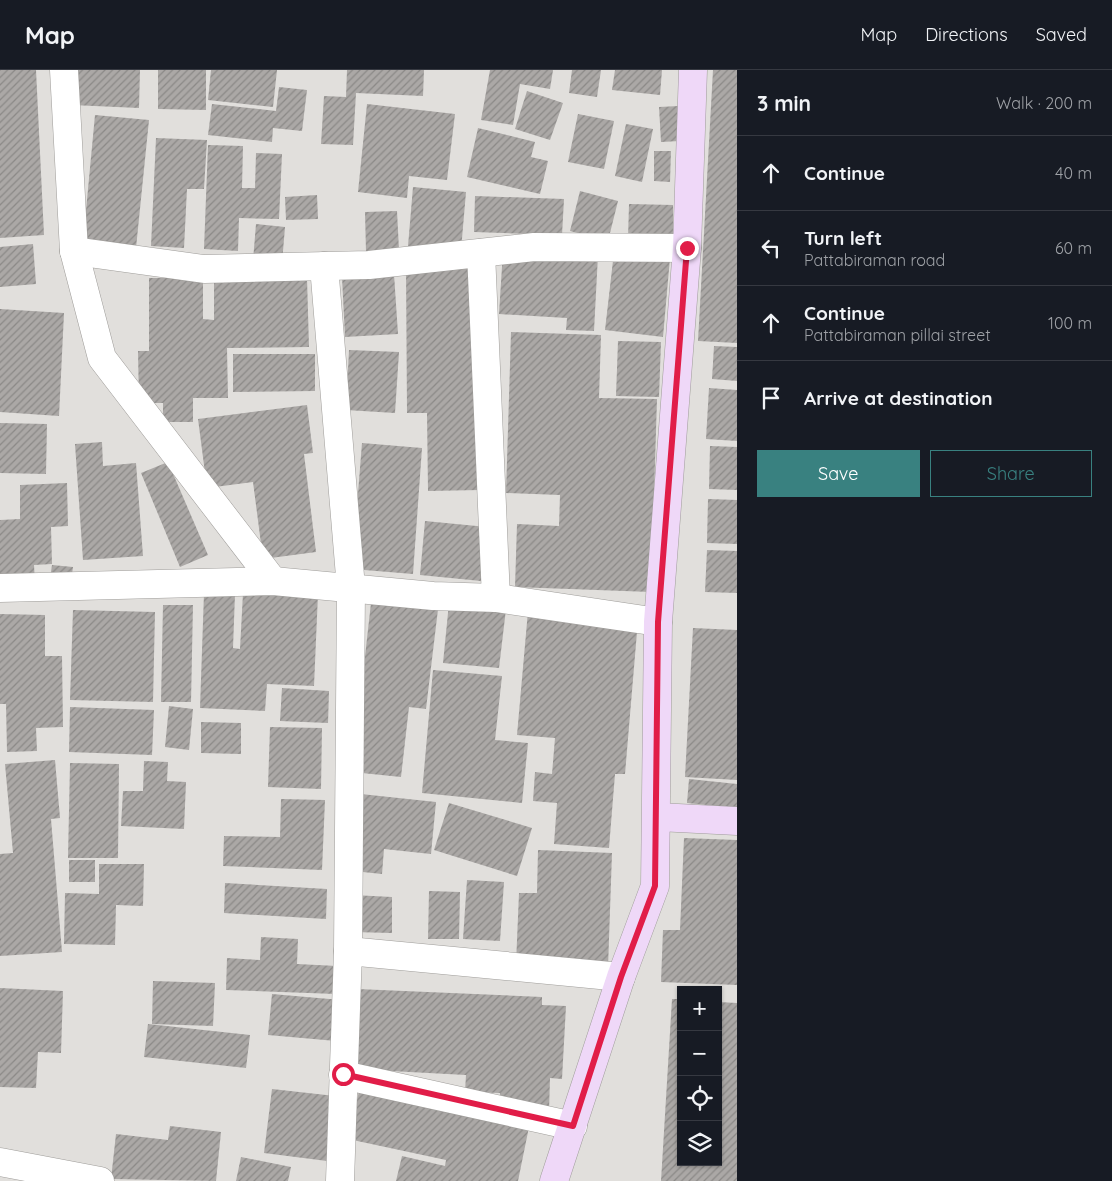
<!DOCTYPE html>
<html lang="en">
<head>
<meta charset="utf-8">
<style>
	body { margin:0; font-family:Quicksand,sans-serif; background:#20242c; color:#f1f3f6 }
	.controls { position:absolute; right:15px; bottom:15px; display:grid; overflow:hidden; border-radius:0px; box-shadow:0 1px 4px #0004 }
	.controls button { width:45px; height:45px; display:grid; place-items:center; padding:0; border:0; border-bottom:1px solid #363941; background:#171b24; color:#f1f3f6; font:25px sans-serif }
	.stop { position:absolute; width:15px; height:15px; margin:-11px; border:4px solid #e11d48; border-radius:50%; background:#fff }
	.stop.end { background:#e11d48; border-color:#fff; box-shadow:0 1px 5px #0008 }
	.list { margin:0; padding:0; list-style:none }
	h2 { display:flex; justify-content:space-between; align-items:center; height:65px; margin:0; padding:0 20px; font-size:21px }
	h2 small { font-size:16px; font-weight:400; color:#9ea1a6 }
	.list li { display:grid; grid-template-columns:32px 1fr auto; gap:15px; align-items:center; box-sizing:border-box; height:75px; padding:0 20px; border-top:1px solid #363941 }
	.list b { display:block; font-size:19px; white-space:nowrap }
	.list p { margin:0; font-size:16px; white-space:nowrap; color:#9ea1a6 }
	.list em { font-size:16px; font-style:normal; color:#9ea1a6 }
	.actions { display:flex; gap:10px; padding:15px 20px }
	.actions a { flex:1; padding:11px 0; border:1px solid #398180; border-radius:0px; text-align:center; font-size:18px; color:#398180 }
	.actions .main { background:#398180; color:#fff }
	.icon { flex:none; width:28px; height:28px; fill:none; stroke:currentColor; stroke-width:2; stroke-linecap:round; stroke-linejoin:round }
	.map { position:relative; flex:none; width:737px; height:1111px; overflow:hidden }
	header { display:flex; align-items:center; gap:30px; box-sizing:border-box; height:70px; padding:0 25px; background:#171b24; border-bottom:1px solid #363941 }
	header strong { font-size:24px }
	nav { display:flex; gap:28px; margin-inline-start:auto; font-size:18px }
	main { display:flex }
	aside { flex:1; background:#171b24 }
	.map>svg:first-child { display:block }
	.building { fill:url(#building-hatch) }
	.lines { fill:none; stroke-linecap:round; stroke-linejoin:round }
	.street-casing { stroke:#9f9d9a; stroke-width:29 }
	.secondary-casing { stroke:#9f9d9a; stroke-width:29 }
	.street { stroke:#fff; stroke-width:28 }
	.secondary { stroke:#efd8f8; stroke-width:28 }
	.route { stroke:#e11d48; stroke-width:6 }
</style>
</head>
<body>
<header>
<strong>Map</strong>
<nav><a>Map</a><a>Directions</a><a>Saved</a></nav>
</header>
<main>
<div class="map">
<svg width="737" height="1111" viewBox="0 0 737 1111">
	<defs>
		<pattern id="building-hatch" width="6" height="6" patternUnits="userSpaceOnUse" patternTransform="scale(1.25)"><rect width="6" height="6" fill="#aba8a6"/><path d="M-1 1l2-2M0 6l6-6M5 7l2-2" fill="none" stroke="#8b8987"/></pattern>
	</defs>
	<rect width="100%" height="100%" fill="#e1dfdc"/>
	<!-- building -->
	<g class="building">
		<polygon points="0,0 36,0 44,165 0,168"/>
		<polygon points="74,0 140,0 139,38 72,35"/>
		<polygon points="158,0 206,0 206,40 158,39"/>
		<polygon points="211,0 277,0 273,37 208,30"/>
		<polygon points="347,0 424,0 423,26 356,23 353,75 321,74 324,26 346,27"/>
		<polygon points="490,0 553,0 550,19 520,14 513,55 481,50"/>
		<polygon points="572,0 601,0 597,27 569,23"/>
		<polygon points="615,0 662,0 660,25 612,20"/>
		<polygon points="713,0 737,0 737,273 698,271"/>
		<polygon points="279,17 307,20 302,61 273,58 272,72 208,65 212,34 276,41"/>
		<polygon points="527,21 563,33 550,70 515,59"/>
		<polygon points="367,34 455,44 447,110 409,106 407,128 358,122"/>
		<polygon points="679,36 680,71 661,72 659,37"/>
		<polygon points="578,44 614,51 604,99 568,92"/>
		<polygon points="95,45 149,50 136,178 83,172"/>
		<polygon points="626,54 653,59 642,112 615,106"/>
		<polygon points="478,58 535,72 531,87 548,91 540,124 467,107"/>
		<polygon points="156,68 207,70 204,119 187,119 184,178 151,176"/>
		<polygon points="208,75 243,76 242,118 255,118 256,83 282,84 279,149 239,148 238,181 204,179"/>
		<polygon points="654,81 671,81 670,112 654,111"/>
		<polygon points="413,117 466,122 461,180 408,176"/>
		<polygon points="580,121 618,131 608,171 570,161"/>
		<polygon points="317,125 318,149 286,150 285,127"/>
		<polygon points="475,126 564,129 562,165 474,162"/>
		<polygon points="629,134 673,135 673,169 628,169"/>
		<polygon points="397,141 399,180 366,182 365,142"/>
		<polygon points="256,154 285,157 282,193 253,191"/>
		<polygon points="33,174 36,214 0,217 0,177"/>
		<polygon points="503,181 598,185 594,261 566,260 567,248 499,244"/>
		<polygon points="614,182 670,188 663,267 605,260"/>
		<polygon points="477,196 480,420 428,421 427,343 407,343 406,197"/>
		<polygon points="394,204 398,264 345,267 342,207"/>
		<polygon points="149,208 203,208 203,249 214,250 214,209 307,208 309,277 227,278 228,328 193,328 193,352 163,352 163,333 139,333 138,281 149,281"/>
		<polygon points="0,239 64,243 59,346 0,342"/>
		<polygon points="511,262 601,265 599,328 657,329 651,522 515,517 517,454 559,456 560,425 506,423"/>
		<polygon points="618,271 661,272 659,327 616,326"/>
		<polygon points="714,276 737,277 737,311 712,309"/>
		<polygon points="349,280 399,282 395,343 346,340"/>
		<polygon points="233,284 315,284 315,321 233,322"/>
		<polygon points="709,318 737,320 737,371 706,369"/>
		<polygon points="307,335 313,383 304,384 316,482 263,489 253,412 207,418 198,349"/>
		<polygon points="0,353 47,354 46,404 0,403"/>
		<polygon points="102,372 103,396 136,393 143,486 83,490 75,374"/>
		<polygon points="362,373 422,378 413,504 352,499"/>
		<polygon points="710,376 737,377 737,420 709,419"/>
		<polygon points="168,392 208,485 180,497 141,403"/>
		<polygon points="67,413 68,456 51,457 52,494 34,495 35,513 0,514 0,450 20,449 20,415"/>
		<polygon points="708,429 737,430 737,474 707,473"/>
		<polygon points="425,451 487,457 481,511 420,505"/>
		<polygon points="707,480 737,481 737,523 705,522"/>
		<polygon points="52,495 73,497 71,511 50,509"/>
		<polygon points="204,523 235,524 233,578 240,579 243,523 318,524 314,616 267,614 265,641 200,638"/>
		<polygon points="372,524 439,531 426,639 409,637 401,707 352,702"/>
		<polygon points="449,533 506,539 499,598 443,593"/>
		<polygon points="163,535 193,535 191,632 161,632"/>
		<polygon points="73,540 155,542 153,632 70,630"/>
		<polygon points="528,541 638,550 625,704 615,704 609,778 554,774 557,733 533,731 535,702 552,704 555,668 517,665"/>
		<polygon points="0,544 45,545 45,586 62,586 63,657 36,658 37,681 7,682 6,634 0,634"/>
		<polygon points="693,558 737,560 737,710 685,707"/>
		<polygon points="433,600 502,606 495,670 528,673 522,733 422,723"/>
		<polygon points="282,618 329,621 328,653 280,651"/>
		<polygon points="169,636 193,639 189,680 165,677"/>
		<polygon points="70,637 154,640 152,685 69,682"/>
		<polygon points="201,652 241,653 241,684 201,683"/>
		<polygon points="270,657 322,658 321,719 268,717"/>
		<polygon points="55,690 60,748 51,749 62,882 0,886 0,784 13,783 5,694"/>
		<polygon points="144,691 168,692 167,711 186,712 184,759 121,756 123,721 143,721"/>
		<polygon points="70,693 119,694 118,788 68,788"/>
		<polygon points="689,709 737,714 737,738 687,733"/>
		<polygon points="361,724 436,732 431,784 384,779 382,804 353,801"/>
		<polygon points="281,729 325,730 322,800 223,796 224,766 280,767"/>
		<polygon points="449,733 532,758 517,806 434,780"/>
		<polygon points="684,768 737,770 737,915 661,912 663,860 680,860"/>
		<polygon points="538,780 612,783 608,898 516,894 519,823 537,823"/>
		<rect x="69" y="790" width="26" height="22"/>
		<polygon points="99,794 144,794 143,836 116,835 115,875 64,874 65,823 99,824"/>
		<polygon points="467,810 504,812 500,871 463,869"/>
		<polygon points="225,813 327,819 326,849 224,843"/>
		<polygon points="429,821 460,822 459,869 428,869"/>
		<polygon points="353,825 392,827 392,863 352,862"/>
		<polygon points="261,867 298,869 297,894 337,896 336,924 226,920 227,888 260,890"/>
		<polygon points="153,911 215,913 213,956 152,954"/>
		<polygon points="0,918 63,921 61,983 38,982 36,1018 0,1017"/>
		<polygon points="357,919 542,927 542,935 566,936 562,1009 550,1008 549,1042 499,1039 500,1023 465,1022 466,1005 353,999"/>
		<polygon points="272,924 341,930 336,971 268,965"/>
		<polygon points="672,929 681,929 681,1092 718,1092 718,932 737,933 737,1111 661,1111"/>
		<polygon points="148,954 250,965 246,998 144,987"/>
		<polygon points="360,1017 529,1057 518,1111 396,1111 402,1086 445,1096 446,1090 348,1069"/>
		<polygon points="272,1019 335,1026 327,1091 264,1083"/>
		<polygon points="170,1056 221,1062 216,1111 111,1109 116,1064 168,1070"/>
		<polygon points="241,1087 291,1097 288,1111 236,1111"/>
	</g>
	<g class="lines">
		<defs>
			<g id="street">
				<polyline points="64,0 74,181 102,288 273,511"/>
				<polyline points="74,181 204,199 369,195 534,177 687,178"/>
				<polyline points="481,183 496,528"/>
				<polyline points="324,196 351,518 348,881 340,1111"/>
				<polyline points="0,518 273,511 433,526 496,528 658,552"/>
				<polyline points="348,881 621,907"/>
				<polyline points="343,1005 573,1056"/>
				<polyline points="0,1092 100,1111"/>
			</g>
			<g id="secondary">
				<polyline points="658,747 737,751"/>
				<polyline points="554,1111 621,907 655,816 658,552 687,178 693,0"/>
			</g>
		</defs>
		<!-- street casing -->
		<use href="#street" class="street-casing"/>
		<!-- secondary casing -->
		<use href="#secondary" class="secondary-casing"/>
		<!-- street -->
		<use href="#street" class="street"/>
		<!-- secondary -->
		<use href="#secondary" class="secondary"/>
	</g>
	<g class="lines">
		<!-- route -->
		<polyline class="route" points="343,1004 573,1056 621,907 655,816 658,552 687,178"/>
	</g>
</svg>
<div class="controls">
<button>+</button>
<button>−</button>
<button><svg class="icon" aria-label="locate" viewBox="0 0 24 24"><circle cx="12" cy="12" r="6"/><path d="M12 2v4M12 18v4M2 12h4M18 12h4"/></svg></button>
<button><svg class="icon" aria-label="layers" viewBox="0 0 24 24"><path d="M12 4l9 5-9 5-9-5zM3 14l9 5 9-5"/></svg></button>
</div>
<div class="stop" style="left:343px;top:1004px"></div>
<div class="stop end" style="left:687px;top:178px"></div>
</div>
<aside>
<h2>3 min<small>Walk · 200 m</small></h2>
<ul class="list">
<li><svg class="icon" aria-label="ahead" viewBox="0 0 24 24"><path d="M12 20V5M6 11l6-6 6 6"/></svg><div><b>Continue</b></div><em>40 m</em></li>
<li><svg class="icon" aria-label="left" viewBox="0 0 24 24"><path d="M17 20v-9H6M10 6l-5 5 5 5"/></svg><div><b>Turn left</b><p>Pattabiraman road</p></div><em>60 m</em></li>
<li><svg class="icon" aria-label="ahead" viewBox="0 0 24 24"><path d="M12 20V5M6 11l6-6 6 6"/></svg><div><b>Continue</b><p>Pattabiraman pillai street</p></div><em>100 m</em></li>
<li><svg class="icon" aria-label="arrive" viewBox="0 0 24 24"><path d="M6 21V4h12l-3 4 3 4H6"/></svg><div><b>Arrive at destination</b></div></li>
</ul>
<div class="actions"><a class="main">Save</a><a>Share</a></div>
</aside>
</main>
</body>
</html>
